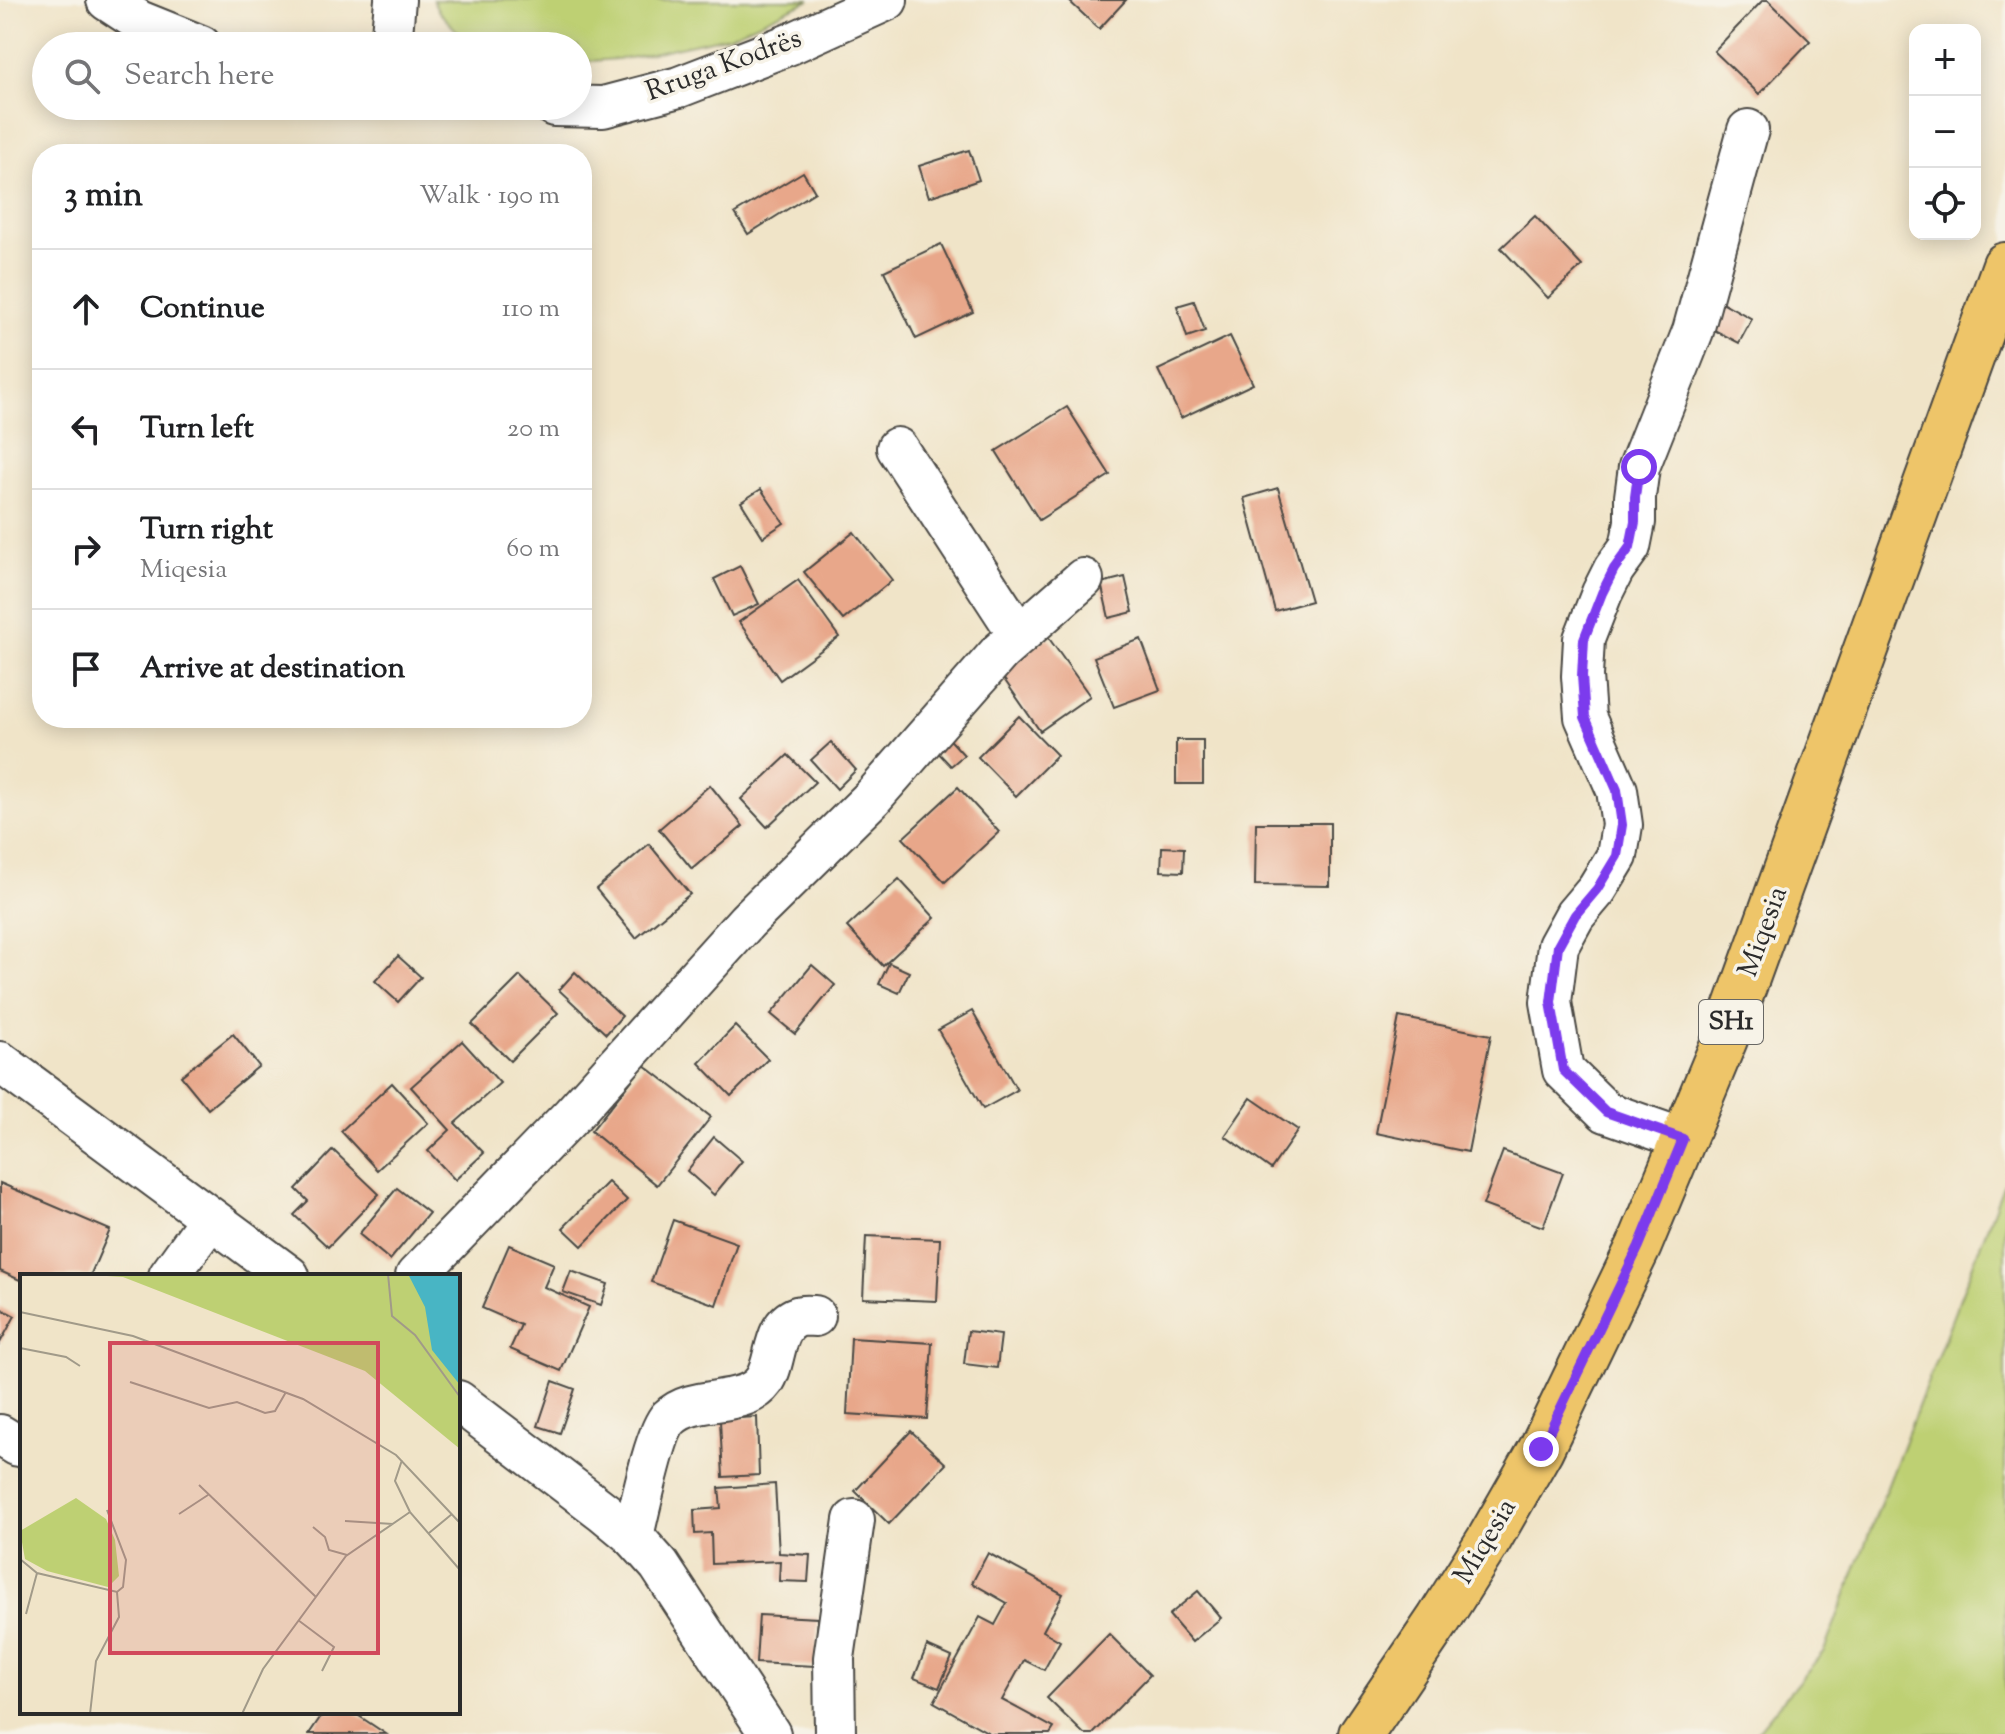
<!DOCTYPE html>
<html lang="en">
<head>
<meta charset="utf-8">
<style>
	body { margin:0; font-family:"Sorts Mill Goudy",serif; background:#f2f2f2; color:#202124 }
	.controls { position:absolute; right:24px; top:24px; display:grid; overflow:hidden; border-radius:16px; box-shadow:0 4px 20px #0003 }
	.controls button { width:72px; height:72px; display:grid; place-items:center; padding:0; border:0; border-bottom:2px solid #e0e0e0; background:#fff; color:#202124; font:40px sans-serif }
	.stop { position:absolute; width:24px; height:24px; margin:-18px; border:6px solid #7c3aed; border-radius:50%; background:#fff }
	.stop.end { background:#7c3aed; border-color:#fff; box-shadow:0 2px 8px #0008 }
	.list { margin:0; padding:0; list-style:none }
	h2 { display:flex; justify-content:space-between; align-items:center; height:104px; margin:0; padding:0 32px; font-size:34px }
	h2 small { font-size:26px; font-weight:400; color:#757577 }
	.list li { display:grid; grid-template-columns:52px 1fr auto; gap:24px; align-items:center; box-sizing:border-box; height:120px; padding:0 32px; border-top:2px solid #e0e0e0 }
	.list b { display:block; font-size:30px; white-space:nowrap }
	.list p { margin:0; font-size:26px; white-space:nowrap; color:#757577 }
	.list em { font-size:26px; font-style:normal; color:#757577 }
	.icon { flex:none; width:44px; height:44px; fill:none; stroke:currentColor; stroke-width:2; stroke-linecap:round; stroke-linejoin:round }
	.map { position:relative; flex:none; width:2005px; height:1734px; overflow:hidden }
	.search { position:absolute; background:#fff; box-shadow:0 4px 20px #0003; left:32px; top:32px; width:560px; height:88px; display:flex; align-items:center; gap:20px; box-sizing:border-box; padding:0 28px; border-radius:44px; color:#757577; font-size:30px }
	.panel { position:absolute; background:#fff; box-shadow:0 4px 20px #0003; left:32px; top:144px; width:560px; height:584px; border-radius:32px }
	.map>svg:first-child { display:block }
	.green { fill:#bed073; stroke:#747e4f; stroke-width:2 }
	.building { fill:#e8a78a }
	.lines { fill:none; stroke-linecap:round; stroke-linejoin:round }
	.minor-casing { stroke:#494743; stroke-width:44 }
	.major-casing { stroke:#494743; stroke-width:48 }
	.minor { stroke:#fff; stroke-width:40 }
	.major { stroke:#eec569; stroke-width:44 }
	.route { stroke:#7c3aed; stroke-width:10 }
	.labels { text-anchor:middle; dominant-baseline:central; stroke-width:7; stroke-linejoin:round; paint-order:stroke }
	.shield { fill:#f7f3e8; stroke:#686764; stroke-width:2 }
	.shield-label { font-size:26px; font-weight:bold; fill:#2b2b2b }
	.street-label { font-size:28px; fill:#2b2b2b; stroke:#f7f3e8 }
	.inset-road { fill:none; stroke:#a19a89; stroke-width:2 }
	.view { fill:#d1495b; fill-opacity:0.15; stroke:#d1495b; stroke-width:4 }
	.inset-edge { fill:none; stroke:#2b2b2b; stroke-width:4 }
</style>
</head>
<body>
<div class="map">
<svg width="2005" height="1734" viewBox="0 0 2005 1734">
	<rect width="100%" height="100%" fill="#f7f3e8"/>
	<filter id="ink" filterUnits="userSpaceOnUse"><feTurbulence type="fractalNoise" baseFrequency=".0125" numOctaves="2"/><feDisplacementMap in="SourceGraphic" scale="16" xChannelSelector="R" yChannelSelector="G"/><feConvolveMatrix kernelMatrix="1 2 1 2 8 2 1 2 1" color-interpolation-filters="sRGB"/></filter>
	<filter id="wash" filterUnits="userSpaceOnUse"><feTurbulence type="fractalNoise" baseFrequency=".006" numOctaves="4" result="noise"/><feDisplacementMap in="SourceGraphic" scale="32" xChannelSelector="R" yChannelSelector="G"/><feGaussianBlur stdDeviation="1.8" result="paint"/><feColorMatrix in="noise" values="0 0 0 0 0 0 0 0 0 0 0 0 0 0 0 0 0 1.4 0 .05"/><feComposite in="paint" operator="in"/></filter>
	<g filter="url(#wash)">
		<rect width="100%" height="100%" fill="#f0e4c8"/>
		<!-- green -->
		<g class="green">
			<polygon points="433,0 810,0 729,36 629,58 579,62 578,46 471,46 439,12"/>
			<polygon points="2005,1181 2005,1734 1755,1734 1824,1651"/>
		</g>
		<g id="blocks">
			<!-- building -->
			<g class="building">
				<polygon points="1068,0 1126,0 1099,29"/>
				<polygon points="1763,0 1768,0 1810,41 1759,94 1714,51"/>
				<polygon points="969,150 979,180 929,197 919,166"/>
				<polygon points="803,172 815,192 748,234 735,213"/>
				<polygon points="1535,216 1582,266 1548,298 1501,248"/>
				<polygon points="941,244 973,312 916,339 884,271"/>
				<polygon points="1711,296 1752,319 1739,343 1697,321"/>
				<polygon points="1194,301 1205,331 1187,337 1177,306"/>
				<polygon points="1230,336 1253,384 1181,418 1158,370"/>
				<polygon points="1067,407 1110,475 1039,520 996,451"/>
				<polygon points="1278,488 1311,601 1275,611 1244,498"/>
				<polygon points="761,489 784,523 763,537 741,502"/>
				<polygon points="854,532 892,580 843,620 804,572"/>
				<polygon points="740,566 759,604 732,616 714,579"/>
				<polygon points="1125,577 1133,612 1109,618 1101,583"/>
				<polygon points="798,580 839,637 780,680 739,622"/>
				<polygon points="1048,637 1090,696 1040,731 999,672"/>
				<polygon points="1141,639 1160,690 1114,707 1094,657"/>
				<polygon points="1019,716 1057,755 1016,796 978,757"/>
				<polygon points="943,732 964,755 951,766 930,744"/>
				<rect x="1176" y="740" width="27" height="44"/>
				<polygon points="831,742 856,770 837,789 811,760"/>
				<polygon points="788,755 815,782 767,827 741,799"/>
				<polygon points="710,785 743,826 692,869 659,829"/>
				<polygon points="958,787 999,832 945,882 903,838"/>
				<polygon points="1256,823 1330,823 1330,886 1255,885"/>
				<polygon points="649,844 690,894 636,938 596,889"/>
				<polygon points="1162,847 1184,848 1183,872 1161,871"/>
				<polygon points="899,879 935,918 883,966 847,927"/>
				<polygon points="398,956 421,977 398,1002 375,981"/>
				<polygon points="889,963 909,972 899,993 879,984"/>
				<polygon points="812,965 835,985 795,1034 771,1014"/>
				<polygon points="575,972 622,1016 606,1034 559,990"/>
				<polygon points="520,976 558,1013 510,1061 472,1024"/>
				<polygon points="972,1011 1017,1090 983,1109 938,1030"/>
				<polygon points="1399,1017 1491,1035 1468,1152 1376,1133"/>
				<polygon points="735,1026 768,1059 731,1096 699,1063"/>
				<polygon points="233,1034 259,1066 208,1109 181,1076"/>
				<polygon points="462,1041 500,1083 455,1123 484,1153 455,1180 428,1151 450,1130 411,1087"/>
				<polygon points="644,1065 711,1117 657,1185 591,1131"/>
				<polygon points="392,1083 428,1123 377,1170 341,1131"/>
				<polygon points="1251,1098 1298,1130 1271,1169 1225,1136"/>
				<polygon points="714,1137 742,1161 714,1195 687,1171"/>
				<polygon points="333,1150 379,1194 328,1247 294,1215 308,1201 296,1189"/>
				<polygon points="1503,1151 1563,1173 1543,1227 1483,1205"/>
				<polygon points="608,1182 627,1200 582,1246 563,1228"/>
				<polygon points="0,1183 110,1230 90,1276 22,1276 22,1281 0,1271"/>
				<polygon points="397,1188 429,1213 390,1260 359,1234"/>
				<polygon points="673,1220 737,1243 716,1305 651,1282"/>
				<polygon points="866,1236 940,1239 937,1301 863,1298"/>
				<polygon points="509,1245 554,1264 544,1287 589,1307 561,1371 510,1349 521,1325 482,1308"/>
				<polygon points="571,1271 608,1284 601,1305 563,1292"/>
				<polygon points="0,1308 15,1316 0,1343"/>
				<polygon points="968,1331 1001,1335 997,1368 964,1364"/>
				<polygon points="851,1338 932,1343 927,1419 847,1414"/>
				<polygon points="553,1381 575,1389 560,1433 538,1426"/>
				<polygon points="741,1401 741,1418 757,1417 759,1475 723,1477 719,1402"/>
				<polygon points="911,1431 946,1464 889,1524 855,1491"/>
				<polygon points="775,1484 779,1553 810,1555 808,1582 779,1581 780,1561 712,1564 711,1533 695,1534 694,1510 721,1508 719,1488"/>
				<polygon points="988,1553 1063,1594 1043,1631 1060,1641 1044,1670 1024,1660 1002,1700 1054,1728 1050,1734 991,1734 934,1702 980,1617 995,1625 1007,1603 972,1583"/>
				<polygon points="1198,1591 1221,1618 1192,1642 1169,1615"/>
				<polygon points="759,1615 818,1618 815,1666 756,1663"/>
				<polygon points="1109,1634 1150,1675 1093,1734 1084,1734 1047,1698"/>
				<polygon points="927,1646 952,1657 939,1688 914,1678"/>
				<polygon points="324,1712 353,1712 386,1734 309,1734"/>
			</g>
		</g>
	</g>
	<g filter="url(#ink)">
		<use href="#blocks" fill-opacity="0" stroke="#494743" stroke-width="2"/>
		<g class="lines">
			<defs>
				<g id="minor">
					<polyline points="107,0 139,21 201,46"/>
					<polyline points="391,46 395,0"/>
					<polyline points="554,106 603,107 679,87 790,44 887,0"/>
					<polyline points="897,448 1019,635"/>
					<polyline points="0,1062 289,1276"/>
					<polyline points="1683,1139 1606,1112 1563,1070 1551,1002 1558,946 1575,915 1597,889 1617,856 1622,825 1617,790 1585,717 1582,676 1584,639 1602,593 1614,569 1630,547 1635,522 1635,497 1639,467 1693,331 1748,130"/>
					<polyline points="169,1276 210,1219"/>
					<polyline points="416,1276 572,1115 747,921 872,798 1000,652 1083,579"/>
					<polyline points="458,1401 604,1512 633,1536 659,1565 770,1734"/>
					<polyline points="0,1435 18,1446 22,1446"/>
					<path d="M633,1536C639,1512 655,1432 669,1418C695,1393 744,1409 764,1381C777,1363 772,1326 797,1317C802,1315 810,1316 815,1316"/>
					<polyline points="835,1734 834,1658 854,1520"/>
				</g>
				<polyline id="major" points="1361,1734 1439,1619 1490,1538 1541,1449 1639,1246 1725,1039 2005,265"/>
			</defs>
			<!-- minor casing -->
			<use href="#minor" class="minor-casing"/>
			<!-- major casing -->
			<use href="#major" class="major-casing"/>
			<!-- minor -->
			<use href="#minor" class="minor"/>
			<!-- major -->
			<use href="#major" class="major"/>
		</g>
	</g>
	<g class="lines" filter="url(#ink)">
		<!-- route -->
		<polyline class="route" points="1541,1449 1639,1246 1683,1139 1606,1112 1563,1070 1551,1002 1558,946 1575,915 1597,889 1617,856 1622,825 1617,790 1585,717 1582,676 1584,639 1602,593 1614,569 1630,547 1635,522 1635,497 1639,467"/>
	</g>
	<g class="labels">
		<!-- shield labels -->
		<rect class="shield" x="1699" y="1000" width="64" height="44" rx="6"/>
		<g class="shield-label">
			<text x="1731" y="1022">SH1</text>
		</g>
		<!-- street labels -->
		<g class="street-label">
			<text transform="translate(724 66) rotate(-20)">Rruga Kodrës</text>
			<text transform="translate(1764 932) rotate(-70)">Miqesia</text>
			<text transform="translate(1486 1542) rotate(-59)">Miqesia</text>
		</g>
	</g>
	<!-- overview -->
	<g transform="translate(20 1274)">
		<rect width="440" height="440" fill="#f0e4c8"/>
		<path d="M54,0H440V175L345,97L103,3ZM56,224L86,245L95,266L99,302L88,313L27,297L5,285L0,257Z" fill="#bed073"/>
		<path d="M388,0H440V111L412,76L405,33Z" fill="#48b5c4"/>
		<path class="inset-road" d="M368,0L372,42L395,61L440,123M0,38L113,62L283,125L376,181L440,249M0,74L46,83L60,92M110,108L189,134L217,128L245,139L255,137L266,118M382,186L375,207L390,238M179,211L296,323M159,240L188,221M325,247L373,250M293,253L305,263L309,276L327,281M409,259L432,240M0,285L17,299L97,318L103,313L106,286L87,236M6,340L17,299M278,346L314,373L302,397M70,440L76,387L99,343L97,318M222,440L243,395L326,282L390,238L440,296"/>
		<path class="view" d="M90,69H358V379H90Z"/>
		<rect width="440" height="440" class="inset-edge"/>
	</g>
</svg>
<div class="controls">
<button>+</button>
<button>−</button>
<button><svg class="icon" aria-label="locate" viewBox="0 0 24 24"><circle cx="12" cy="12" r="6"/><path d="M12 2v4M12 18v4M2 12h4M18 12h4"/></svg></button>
</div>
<div class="stop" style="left:1639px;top:467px"></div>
<div class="stop end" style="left:1541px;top:1449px"></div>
<div class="search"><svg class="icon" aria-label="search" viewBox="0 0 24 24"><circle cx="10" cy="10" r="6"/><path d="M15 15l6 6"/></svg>Search here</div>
<section class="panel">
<h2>3 min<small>Walk · 190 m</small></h2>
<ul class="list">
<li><svg class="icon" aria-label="ahead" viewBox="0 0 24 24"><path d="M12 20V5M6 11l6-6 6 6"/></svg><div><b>Continue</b></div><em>110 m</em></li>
<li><svg class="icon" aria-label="left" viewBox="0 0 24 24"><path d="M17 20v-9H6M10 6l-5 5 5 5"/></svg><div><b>Turn left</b></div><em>20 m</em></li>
<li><svg class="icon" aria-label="right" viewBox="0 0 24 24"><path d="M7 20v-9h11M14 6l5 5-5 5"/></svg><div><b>Turn right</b><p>Miqesia</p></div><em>60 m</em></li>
<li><svg class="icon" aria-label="arrive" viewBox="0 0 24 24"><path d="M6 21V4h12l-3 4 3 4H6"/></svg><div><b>Arrive at destination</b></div></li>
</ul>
</section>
</div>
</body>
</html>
